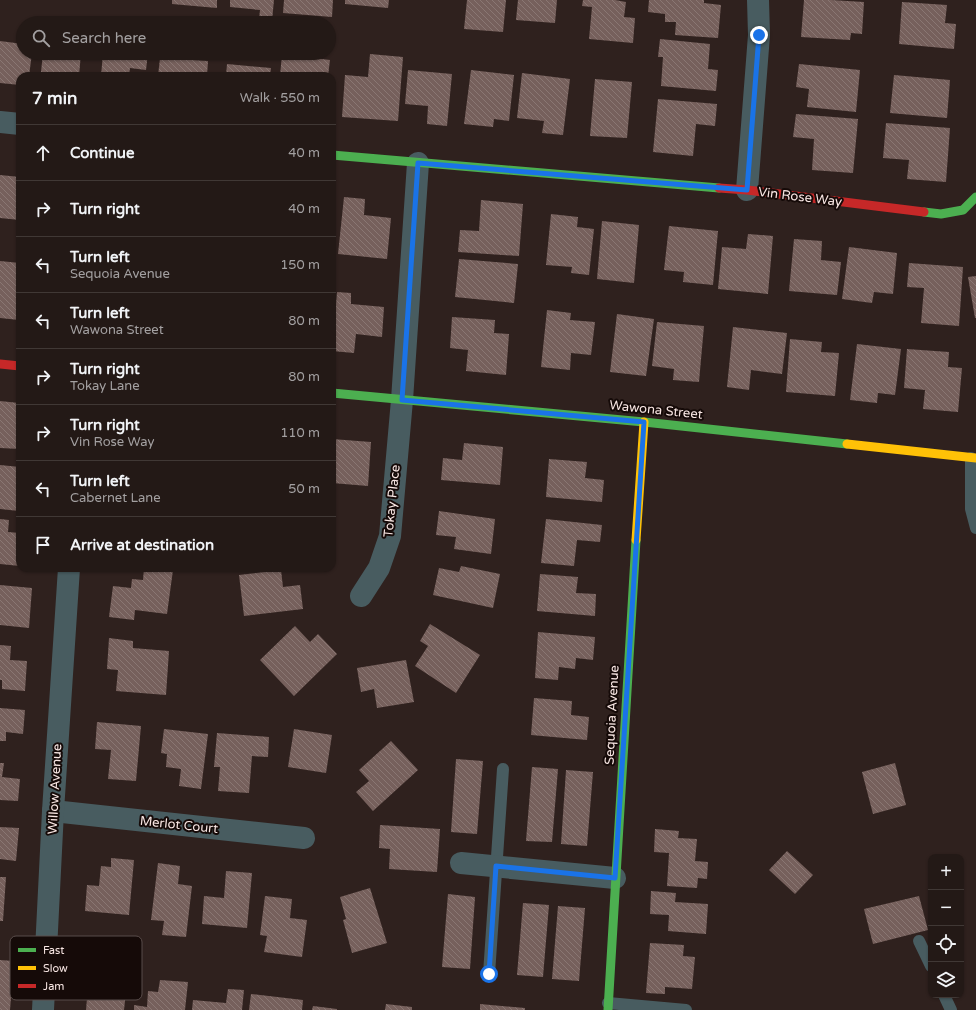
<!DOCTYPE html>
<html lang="en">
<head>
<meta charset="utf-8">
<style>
	body { margin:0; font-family:"Varela Round",sans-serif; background:#2b221f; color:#f1f3f6 }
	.controls { position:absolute; right:12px; bottom:12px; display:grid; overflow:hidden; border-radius:8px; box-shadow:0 1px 3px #0004 }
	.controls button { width:36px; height:36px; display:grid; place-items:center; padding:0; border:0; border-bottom:1px solid #403835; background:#231916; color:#f1f3f6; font:20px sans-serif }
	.stop { position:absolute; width:12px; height:12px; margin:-9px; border:3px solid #1a73e8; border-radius:50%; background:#fff }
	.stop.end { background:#1a73e8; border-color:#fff; box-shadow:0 1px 4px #0008 }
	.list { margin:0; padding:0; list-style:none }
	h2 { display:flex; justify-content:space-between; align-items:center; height:52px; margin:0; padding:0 16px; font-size:17px }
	h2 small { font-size:13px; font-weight:400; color:#a3a0a1 }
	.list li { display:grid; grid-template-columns:26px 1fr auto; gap:12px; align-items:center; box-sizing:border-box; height:56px; padding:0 16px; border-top:1px solid #403835 }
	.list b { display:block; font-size:15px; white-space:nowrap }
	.list p { margin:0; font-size:13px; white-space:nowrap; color:#a3a0a1 }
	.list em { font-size:13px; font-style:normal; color:#a3a0a1 }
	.icon { flex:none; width:22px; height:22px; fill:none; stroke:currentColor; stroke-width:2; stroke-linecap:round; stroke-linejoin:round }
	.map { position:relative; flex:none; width:976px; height:1010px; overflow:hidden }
	.search { position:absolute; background:#231916; box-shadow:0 1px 3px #0004; left:16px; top:16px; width:320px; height:44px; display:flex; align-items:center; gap:10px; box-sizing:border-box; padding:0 14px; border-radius:22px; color:#a3a0a1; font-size:15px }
	.panel { position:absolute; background:#231916; box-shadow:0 1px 3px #0004; left:16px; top:72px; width:320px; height:500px; border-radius:12px }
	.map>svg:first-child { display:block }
	.building { fill:url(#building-back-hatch) }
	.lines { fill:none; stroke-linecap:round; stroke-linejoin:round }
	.lane { stroke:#485c60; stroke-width:12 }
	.street { stroke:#485c60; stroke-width:22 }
	.fast { stroke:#4caf50; stroke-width:9 }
	.slow { stroke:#ffc107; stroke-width:9 }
	.jam { stroke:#c62828; stroke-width:9 }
	.route { stroke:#1a73e8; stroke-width:5 }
	.labels { text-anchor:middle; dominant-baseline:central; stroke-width:4; stroke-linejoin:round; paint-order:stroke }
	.street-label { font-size:13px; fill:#f9e7e4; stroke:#150a08 }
	.key { fill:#150a08; stroke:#594c4a; stroke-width:1 }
	.key-label { font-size:11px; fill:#f9e7e4 }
</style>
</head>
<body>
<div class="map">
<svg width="976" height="1010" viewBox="0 0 976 1010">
	<defs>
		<pattern id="building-back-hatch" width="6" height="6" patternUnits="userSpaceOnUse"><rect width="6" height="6" fill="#76605c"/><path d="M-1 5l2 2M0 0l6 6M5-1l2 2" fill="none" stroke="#8a7773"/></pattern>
	</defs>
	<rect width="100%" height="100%" fill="#2f211e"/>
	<!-- building -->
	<g class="building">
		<polygon points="172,0 217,0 217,8 172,4"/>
		<polygon points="230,0 274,0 272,21 259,19 260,10 230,7"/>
		<polygon points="284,0 333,0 332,17 283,13"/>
		<polygon points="345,0 389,0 388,8 345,4"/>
		<polygon points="467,0 506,0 503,32 464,29"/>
		<polygon points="518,0 557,0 555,23 516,20"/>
		<polygon points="583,0 615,0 626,2 624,17 635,18 633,43 589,39 592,7 582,6"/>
		<polygon points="649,0 704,0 704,3 721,5 718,38 675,35 676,22 665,22 665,14 648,12"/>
		<polygon points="804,0 831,0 864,2 862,34 851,33 850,40 801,37"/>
		<polygon points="902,2 947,5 945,23 956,24 954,49 899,44"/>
		<polygon points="660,39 710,44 708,69 718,70 716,91 661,86 663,57 658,57"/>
		<polygon points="0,41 23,44 23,53 32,53 29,76 20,76 20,85 0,83"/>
		<polygon points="43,53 81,53 79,76 57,76 57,73 41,72"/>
		<polygon points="103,53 148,53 146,70 130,68 129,76 101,76"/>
		<polygon points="282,54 330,60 328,76 280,76"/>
		<polygon points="370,54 403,57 398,121 342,117 345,75 368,77"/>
		<polygon points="160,58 208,61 207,76 158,76"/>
		<polygon points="227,64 271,68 270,76 226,76"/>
		<polygon points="799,64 860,70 856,112 807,107 809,89 796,87"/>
		<polygon points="408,70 452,74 447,126 427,124 428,106 405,104"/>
		<polygon points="471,70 514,75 509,121 494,119 493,127 464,124"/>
		<polygon points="522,73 570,79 563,135 542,133 544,121 517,118"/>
		<polygon points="894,75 950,80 947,118 890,113"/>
		<polygon points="595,79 632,82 627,138 590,136"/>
		<polygon points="658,99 717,104 715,126 696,124 693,156 653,152"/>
		<polygon points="796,114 858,119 853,173 812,170 814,139 793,137"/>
		<polygon points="886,123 950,128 946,182 907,179 909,160 883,158"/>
		<polygon points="0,175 20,177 20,220 0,218"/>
		<polygon points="344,197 365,199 364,215 391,218 387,259 338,254"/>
		<polygon points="481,200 523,204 519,256 458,252 460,230 479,231"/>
		<polygon points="551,214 578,217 577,227 594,229 589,275 571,273 572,267 546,265"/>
		<polygon points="602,221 639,225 634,283 597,279"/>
		<polygon points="669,226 718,231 713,285 683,282 684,272 664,270"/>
		<polygon points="748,234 773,236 768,294 718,289 722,247 746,249"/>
		<polygon points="794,239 822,241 821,260 841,262 837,295 789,291"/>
		<polygon points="849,247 897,253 893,294 874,292 872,303 842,299"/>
		<polygon points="459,259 518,264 514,303 455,297"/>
		<polygon points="0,261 20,263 19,320 0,318"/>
		<polygon points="909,263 963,267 959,326 921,323 924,288 907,287"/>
		<polygon points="976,276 976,318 975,318 968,277"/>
		<polygon points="337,292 351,293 351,304 384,307 382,337 356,334 354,353 332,351"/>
		<polygon points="547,310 571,313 570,320 595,322 591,355 571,353 570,370 541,367"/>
		<polygon points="617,314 654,319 646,376 610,372"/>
		<polygon points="452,317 495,320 494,333 509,334 506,375 466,371 468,350 450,348"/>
		<polygon points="657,322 704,326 699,382 673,380 674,369 652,366"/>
		<polygon points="733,327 787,333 782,374 751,370 749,390 727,387"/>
		<polygon points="790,339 822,342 821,352 839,353 835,396 786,392"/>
		<polygon points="857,344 901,349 895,395 878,393 877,403 850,400"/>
		<polygon points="907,349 949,352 948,367 962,368 958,412 923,409 925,390 904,388"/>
		<polygon points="0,401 19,403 18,424 20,424 20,449 0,448"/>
		<polygon points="332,439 371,442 368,486 332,483"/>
		<polygon points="464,443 503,447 500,485 441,480 443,458 462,460"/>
		<polygon points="549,459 587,462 585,478 604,480 602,502 546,497"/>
		<polygon points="0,465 20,467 20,499 19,511 0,509"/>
		<polygon points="439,511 495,519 491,554 454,549 456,537 436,535"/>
		<polygon points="0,519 9,520 8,532 20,533 20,566 0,564"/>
		<polygon points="546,519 602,525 600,542 577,540 574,566 541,563"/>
		<polygon points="461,566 500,574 493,608 433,595 439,568 459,572"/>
		<polygon points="144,568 173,570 167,614 135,610 134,620 109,617 113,586 131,588 132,579 143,580"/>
		<polygon points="281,570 283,587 300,585 303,609 244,616 239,575"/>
		<polygon points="540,574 578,577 576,593 596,594 595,616 537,611"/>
		<polygon points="0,585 32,588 29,628 0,625"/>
		<polygon points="430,624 480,655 456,693 415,666 428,646 420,641"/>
		<polygon points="295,626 310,642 318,634 337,654 294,696 260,660"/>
		<polygon points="538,632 595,637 593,660 576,658 575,669 559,667 558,680 535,678"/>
		<polygon points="109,638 133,641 133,648 169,651 166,695 116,691 118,670 107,669"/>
		<polygon points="0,645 11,646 10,660 27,661 25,691 2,689 2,680 0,680"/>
		<polygon points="406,660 414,702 377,708 374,689 361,692 357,668"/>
		<polygon points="534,698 572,701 571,715 589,717 587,740 531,735"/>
		<polygon points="0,708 25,710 23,734 6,732 6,741 0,741"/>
		<polygon points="97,722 141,726 136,781 108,779 111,750 95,749"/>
		<polygon points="164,729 208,734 201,789 179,786 181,769 166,767 167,754 161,753"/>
		<polygon points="294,729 332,735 326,773 288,767"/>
		<polygon points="217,733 269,737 268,757 252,756 249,793 218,791 220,767 214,767"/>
		<polygon points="391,741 418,770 373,811 356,792 369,781 359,770"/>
		<polygon points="456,759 483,761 477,834 451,832"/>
		<polygon points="0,763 4,763 2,777 20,779 18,801 0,800"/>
		<polygon points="895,763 906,805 873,814 862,772"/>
		<polygon points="532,767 558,769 552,842 526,841"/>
		<polygon points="566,770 593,772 587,846 561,844"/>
		<polygon points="380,825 440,829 437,872 389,869 390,849 379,848"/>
		<polygon points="0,827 19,828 16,861 0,859"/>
		<polygon points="655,829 679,831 678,838 697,839 695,861 708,862 707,879 698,878 697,888 667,886 669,853 654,852"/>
		<polygon points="787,851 813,875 795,894 769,870"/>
		<polygon points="111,858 134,860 129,915 85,911 87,885 99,886 101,866 111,867"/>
		<polygon points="158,863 180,866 178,884 192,886 186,937 162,935 164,921 151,920"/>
		<polygon points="226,871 252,873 247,928 202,924 204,896 224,898"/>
		<polygon points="0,877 6,877 3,921 0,921"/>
		<polygon points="370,888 387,943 352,953 343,920 346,919 340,897"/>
		<polygon points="651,891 676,893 675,902 708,904 706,934 668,931 669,915 650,914"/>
		<polygon points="448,894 475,897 470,969 442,967"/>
		<polygon points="265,896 292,899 290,918 307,920 302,957 264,952 267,936 260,935"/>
		<polygon points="919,896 928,930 873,944 864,909"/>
		<polygon points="523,903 549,905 543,977 517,975"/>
		<polygon points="558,906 585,908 579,981 552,979"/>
		<polygon points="650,943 684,945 683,956 695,957 692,989 665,987 665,994 646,993"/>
		<polygon points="0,960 14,961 10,1010 0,1010"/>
		<polygon points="93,968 117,970 116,982 127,983 124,1010 86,1010 88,986 91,987"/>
		<polygon points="160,980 188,982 185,1010 134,1010 134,1005 147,1007 148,991 158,992"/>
		<polygon points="228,989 244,990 242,1010 192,1010 193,1000 226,1003"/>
		<polygon points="251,994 303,1000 302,1010 249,1010"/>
		<polygon points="386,1004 412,1007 412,1010 385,1010"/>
		<polygon points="480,1004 525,1008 525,1010 480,1010"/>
		<polygon points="313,1006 337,1009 337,1010 312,1010"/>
	</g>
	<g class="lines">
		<!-- lane -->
		<g class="lane">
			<polyline points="971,458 971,509 976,528"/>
			<polyline points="919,941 931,966"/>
			<polyline points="489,974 503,769"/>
			<polyline points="944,995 951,1010"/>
			<polyline points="608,1003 686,1010"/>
		</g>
		<!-- street -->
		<g class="street">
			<polyline points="0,122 20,124"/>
			<polyline points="747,190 759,35 758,0"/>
			<polyline points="361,596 379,568 390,536 402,400 418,163"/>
			<polyline points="53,811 304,838"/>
			<polyline points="461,863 615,878"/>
			<polyline points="43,1010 53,811 69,568"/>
		</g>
		<!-- fast -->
		<g class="fast">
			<polyline points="332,155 719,188"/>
			<polyline points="924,212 941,214 963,210 976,197"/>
			<polyline points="332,393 644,422 847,444"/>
			<polyline points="608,1010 636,540"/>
		</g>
		<!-- slow -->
		<g class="slow">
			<polyline points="847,444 976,458"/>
			<polyline points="636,540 644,422"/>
		</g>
		<!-- jam -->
		<g class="jam">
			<polyline points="719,188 747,190 924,212"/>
			<polyline points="0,364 20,366"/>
		</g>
	</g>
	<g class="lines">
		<!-- route -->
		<polyline class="route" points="489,974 496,866 615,878 644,422 402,400 418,163 747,190 759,35"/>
	</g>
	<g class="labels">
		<!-- street labels -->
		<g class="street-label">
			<text transform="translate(800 197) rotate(7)">Vin Rose Way</text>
			<text transform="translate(656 410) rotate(6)">Wawona Street</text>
			<text transform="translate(392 501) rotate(-84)">Tokay Place</text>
			<text transform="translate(612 715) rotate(-87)">Sequoia Avenue</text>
			<text transform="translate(55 789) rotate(-87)">Willow Avenue</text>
			<text transform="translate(179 825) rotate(6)">Merlot Court</text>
		</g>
	</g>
	<!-- legend -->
	<rect x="10" y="936" width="132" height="64" rx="6" class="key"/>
	<rect x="18" y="948" width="18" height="4" fill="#4caf50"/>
	<rect x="18" y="966" width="18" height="4" fill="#ffc107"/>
	<rect x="18" y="984" width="18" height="4" fill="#c62828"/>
	<g class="key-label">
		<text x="43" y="954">Fast</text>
		<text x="43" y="972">Slow</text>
		<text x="43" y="990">Jam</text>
	</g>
</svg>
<div class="controls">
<button>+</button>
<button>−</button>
<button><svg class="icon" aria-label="locate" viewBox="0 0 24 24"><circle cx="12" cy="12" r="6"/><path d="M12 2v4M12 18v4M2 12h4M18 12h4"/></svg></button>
<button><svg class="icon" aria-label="layers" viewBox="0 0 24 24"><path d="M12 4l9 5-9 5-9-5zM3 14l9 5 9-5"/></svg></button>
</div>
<div class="stop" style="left:489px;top:974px"></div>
<div class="stop end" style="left:759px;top:35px"></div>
<div class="search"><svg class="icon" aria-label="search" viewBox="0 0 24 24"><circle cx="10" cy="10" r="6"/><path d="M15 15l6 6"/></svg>Search here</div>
<section class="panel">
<h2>7 min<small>Walk · 550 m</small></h2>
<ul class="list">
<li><svg class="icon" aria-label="ahead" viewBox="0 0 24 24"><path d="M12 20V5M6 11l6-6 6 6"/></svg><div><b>Continue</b></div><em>40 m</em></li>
<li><svg class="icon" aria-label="right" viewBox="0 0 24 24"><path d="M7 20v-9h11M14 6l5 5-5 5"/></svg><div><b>Turn right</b></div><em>40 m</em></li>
<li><svg class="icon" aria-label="left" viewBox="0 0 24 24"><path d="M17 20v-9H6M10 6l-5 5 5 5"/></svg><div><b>Turn left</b><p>Sequoia Avenue</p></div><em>150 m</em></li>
<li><svg class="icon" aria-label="left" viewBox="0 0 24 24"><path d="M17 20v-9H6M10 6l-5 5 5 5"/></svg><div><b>Turn left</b><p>Wawona Street</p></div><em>80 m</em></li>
<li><svg class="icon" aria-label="right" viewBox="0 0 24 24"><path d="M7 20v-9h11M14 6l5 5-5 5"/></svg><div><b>Turn right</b><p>Tokay Lane</p></div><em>80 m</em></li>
<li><svg class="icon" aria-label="right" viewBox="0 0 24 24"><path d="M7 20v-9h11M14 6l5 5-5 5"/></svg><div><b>Turn right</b><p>Vin Rose Way</p></div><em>110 m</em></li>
<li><svg class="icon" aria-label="left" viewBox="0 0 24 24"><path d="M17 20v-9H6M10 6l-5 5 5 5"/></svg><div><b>Turn left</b><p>Cabernet Lane</p></div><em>50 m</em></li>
<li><svg class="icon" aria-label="arrive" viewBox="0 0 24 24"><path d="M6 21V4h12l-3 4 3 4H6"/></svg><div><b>Arrive at destination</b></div></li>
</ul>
</section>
</div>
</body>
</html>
